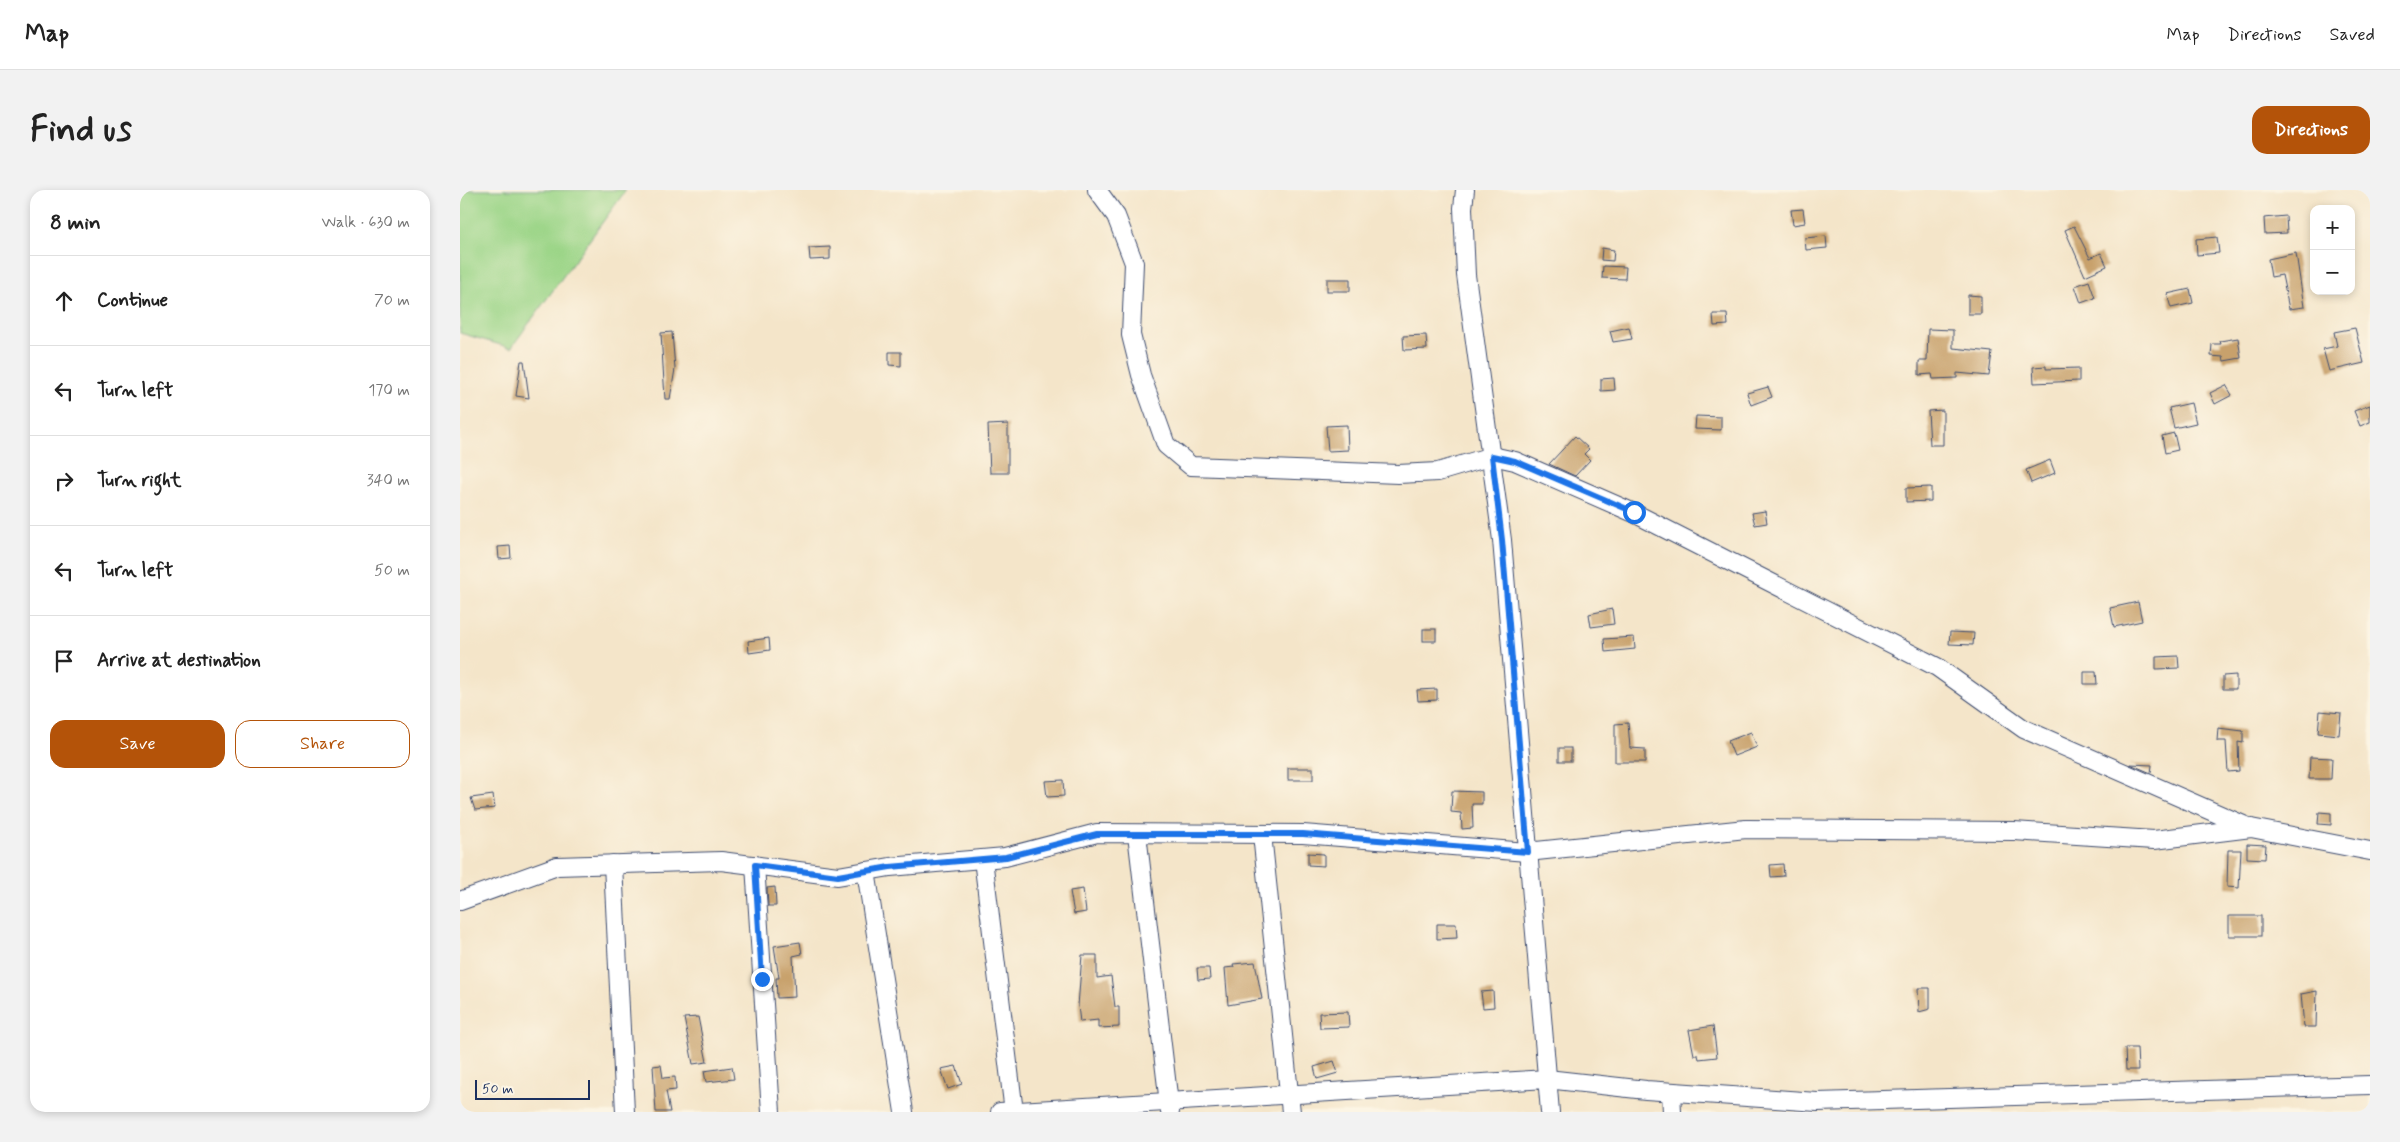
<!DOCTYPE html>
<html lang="en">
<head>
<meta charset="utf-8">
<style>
	body { margin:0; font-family:Mynerve,sans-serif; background:#f2f2f2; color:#222 }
	.controls { position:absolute; right:15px; top:15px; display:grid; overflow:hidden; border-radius:10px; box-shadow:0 2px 8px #0003 }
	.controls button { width:45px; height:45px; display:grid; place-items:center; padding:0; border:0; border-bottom:1px solid #e0e0e0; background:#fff; color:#222; font:25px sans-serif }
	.scale { position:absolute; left:15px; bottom:12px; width:115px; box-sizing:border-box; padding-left:5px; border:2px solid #1b2f5e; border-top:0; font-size:14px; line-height:18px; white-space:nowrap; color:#1b2f5e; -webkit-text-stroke:4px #fcf5e5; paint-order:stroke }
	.stop { position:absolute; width:15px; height:15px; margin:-11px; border:4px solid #1a73e8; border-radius:50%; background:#fff }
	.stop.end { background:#1a73e8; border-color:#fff; box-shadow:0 1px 5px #0008 }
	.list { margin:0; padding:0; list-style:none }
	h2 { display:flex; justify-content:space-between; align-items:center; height:65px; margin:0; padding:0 20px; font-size:21px }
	h2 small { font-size:16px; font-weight:400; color:#767676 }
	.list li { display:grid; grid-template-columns:32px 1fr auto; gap:15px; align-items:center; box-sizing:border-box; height:90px; padding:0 20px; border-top:1px solid #e0e0e0 }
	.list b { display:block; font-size:19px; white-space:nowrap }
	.list em { font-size:16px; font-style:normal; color:#767676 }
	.actions { display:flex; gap:10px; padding:15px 20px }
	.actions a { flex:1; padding:11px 0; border:1px solid #b45309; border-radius:15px; text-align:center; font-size:18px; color:#b45309 }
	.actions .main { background:#b45309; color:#fff }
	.icon { flex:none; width:28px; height:28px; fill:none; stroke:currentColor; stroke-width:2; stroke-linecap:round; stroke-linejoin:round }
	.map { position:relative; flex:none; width:1910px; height:922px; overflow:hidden; border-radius:15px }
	header { display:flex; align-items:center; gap:30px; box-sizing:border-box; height:70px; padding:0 25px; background:#fff; border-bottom:1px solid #e0e0e0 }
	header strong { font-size:24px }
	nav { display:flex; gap:28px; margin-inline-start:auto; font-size:18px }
	.intro { display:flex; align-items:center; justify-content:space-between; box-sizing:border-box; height:120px; padding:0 30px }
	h1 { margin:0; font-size:35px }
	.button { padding:12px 22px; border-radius:15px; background:#b45309; color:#fff; font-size:18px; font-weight:700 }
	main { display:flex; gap:30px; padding:0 30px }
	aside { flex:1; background:#fff; border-radius:15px; box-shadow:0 2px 8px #0003 }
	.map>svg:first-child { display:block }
	.green { fill:#9cd588; stroke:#5c8273 }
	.building { fill:#c8a16c }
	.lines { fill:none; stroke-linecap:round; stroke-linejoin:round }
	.street-casing { stroke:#3c4a6e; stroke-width:20 }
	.street { stroke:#fff; stroke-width:18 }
	.route { stroke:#1a73e8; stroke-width:6 }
</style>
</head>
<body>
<header>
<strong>Map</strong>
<nav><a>Map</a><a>Directions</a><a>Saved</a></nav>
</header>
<div class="intro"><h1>Find us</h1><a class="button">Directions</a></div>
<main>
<aside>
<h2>8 min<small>Walk · 630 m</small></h2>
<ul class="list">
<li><svg class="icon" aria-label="ahead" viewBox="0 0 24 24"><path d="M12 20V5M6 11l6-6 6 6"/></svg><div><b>Continue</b></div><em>70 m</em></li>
<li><svg class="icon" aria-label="left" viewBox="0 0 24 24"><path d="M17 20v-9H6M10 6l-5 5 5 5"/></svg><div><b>Turn left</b></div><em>170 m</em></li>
<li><svg class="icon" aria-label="right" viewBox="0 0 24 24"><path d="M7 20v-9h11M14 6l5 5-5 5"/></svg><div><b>Turn right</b></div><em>340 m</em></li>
<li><svg class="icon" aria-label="left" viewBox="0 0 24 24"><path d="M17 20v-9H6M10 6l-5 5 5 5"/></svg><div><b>Turn left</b></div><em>50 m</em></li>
<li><svg class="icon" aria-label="arrive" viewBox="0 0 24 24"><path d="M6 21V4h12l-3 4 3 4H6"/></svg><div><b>Arrive at destination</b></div></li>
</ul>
<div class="actions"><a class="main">Save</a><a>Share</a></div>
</aside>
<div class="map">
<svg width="1910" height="922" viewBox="0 0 1910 922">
	<rect width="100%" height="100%" fill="#fcf5e5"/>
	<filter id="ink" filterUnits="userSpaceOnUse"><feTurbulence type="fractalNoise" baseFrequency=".02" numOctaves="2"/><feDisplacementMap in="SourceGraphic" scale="10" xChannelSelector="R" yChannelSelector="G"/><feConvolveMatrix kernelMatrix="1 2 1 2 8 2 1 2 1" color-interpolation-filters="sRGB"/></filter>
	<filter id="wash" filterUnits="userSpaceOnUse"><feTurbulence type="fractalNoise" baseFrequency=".0096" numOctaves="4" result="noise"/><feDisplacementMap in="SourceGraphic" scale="20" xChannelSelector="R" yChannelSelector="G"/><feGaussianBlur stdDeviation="1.12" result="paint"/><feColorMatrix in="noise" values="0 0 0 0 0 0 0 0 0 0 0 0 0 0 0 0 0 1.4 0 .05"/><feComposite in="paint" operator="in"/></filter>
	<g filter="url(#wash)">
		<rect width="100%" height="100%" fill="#f4e5c9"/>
		<!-- green -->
		<polygon class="green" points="0,0 166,0 51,158 0,143"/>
		<g id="blocks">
			<!-- building -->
			<g class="building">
				<polygon points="1343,19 1345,33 1333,35 1331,20"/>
				<polygon points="1826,26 1827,43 1805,44 1804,28"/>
				<polygon points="1614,36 1630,68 1641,63 1647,76 1625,86 1605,40"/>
				<polygon points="1366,46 1367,58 1346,60 1345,48"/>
				<polygon points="1757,47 1759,63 1737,65 1736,49"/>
				<polygon points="370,57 370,69 350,70 349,58"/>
				<polygon points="1142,58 1154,60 1153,71 1141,70"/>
				<polygon points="1836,63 1844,117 1829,119 1822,85 1811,87 1808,69"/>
				<polygon points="1143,76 1166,77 1165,89 1142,88"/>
				<rect x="867" y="89" width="23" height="12"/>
				<polygon points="1629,91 1635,108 1621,113 1615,96"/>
				<polygon points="1730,99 1733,113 1711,118 1707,104"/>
				<polygon points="1508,105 1521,106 1521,124 1508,124"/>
				<polygon points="1253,124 1267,124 1268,135 1254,136"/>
				<polygon points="1169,137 1172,149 1153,152 1150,141"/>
				<polygon points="1895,138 1904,173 1869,181 1863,159 1877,156 1874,142"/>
				<polygon points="1468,139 1493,140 1493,158 1532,162 1529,186 1497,183 1497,188 1473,189 1472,184 1459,185 1459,171 1467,171"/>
				<polygon points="212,142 215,179 210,209 205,209 201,143"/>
				<polygon points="966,145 967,159 944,160 943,146"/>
				<polygon points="1778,148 1781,168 1764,171 1763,167 1751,166 1752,154 1761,154 1760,151"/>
				<polygon points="429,162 441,162 441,176 429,175"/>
				<polygon points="61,171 64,171 69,208 56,206"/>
				<polygon points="1586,176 1586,179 1619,178 1619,191 1574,193 1573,177"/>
				<polygon points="1154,188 1155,200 1141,201 1141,189"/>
				<polygon points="1766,195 1772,205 1755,214 1750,203"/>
				<polygon points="1308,197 1312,207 1291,215 1287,203"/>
				<polygon points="1731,213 1736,233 1714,238 1709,218"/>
				<polygon points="1910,215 1910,232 1900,236 1894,221"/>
				<polygon points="1483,220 1483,255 1470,255 1468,221"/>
				<polygon points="1236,226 1261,227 1261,240 1235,239"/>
				<polygon points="548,234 548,283 530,283 528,235"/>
				<polygon points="887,235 888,260 868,261 866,236"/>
				<polygon points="1714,243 1718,260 1705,263 1702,246"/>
				<polygon points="1115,246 1129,259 1124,264 1130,270 1115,286 1089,274"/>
				<polygon points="1590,270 1595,283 1571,293 1566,280"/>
				<polygon points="1471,297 1471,311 1446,312 1446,298"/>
				<polygon points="1305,321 1307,333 1295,335 1292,323"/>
				<polygon points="50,356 51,368 39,369 38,357"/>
				<polygon points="1678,412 1682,431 1654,437 1650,418"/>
				<polygon points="1152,419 1154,434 1131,437 1129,424"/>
				<rect x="963" y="439" width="13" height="12"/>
				<polygon points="1490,442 1514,443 1513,455 1489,454"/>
				<polygon points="1174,447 1175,459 1145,462 1144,449"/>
				<polygon points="309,448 310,460 289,463 288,451"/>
				<polygon points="1718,466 1719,478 1696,479 1696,467"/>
				<polygon points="1624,482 1636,482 1637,494 1624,494"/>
				<polygon points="1776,485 1776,499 1763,499 1763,486"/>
				<polygon points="977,499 977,510 958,511 957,500"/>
				<polygon points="1860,521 1881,523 1879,545 1858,543"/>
				<polygon points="1168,533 1170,558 1185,559 1185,572 1155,572 1155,534"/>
				<polygon points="1758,538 1783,541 1783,553 1778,552 1779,581 1768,582 1766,551 1757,551"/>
				<polygon points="1291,542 1297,557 1274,566 1268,551"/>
				<rect x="1099" y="558" width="12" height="13"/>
				<polygon points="1850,567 1872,568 1871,589 1849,589"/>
				<polygon points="1670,574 1692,575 1691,583"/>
				<rect x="828" y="578" width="25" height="12"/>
				<polygon points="603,590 604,606 587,607 585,591"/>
				<polygon points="992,601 1022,602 1022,614 1012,614 1013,638 1002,639 1001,623 991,622"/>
				<polygon points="33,605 35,618 15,620 11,608"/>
				<polygon points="1859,622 1871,623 1871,635 1858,634"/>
				<polygon points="1787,654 1806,655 1805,669 1787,668"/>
				<polygon points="1768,660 1781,660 1779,698 1767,697"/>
				<polygon points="848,663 864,664 864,676 848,675"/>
				<polygon points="1323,674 1324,686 1311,687 1310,675"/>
				<polygon points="315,697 316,716 308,716 307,698"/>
				<polygon points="623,699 626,722 614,724 610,701"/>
				<rect x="1769" y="726" width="32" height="20"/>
				<polygon points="977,734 996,734 997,748 977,749"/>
				<polygon points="340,752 342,764 333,766 335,807 317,808 316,788 319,788 314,756"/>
				<polygon points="622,765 637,765 637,788 651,786 655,817 659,817 659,837 638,838 638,830 620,832 618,816"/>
				<polygon points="795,772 802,809 768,815 765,778 774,777 773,774"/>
				<polygon points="737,778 749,778 750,789 738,790"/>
				<polygon points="1458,798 1470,798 1470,819 1459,822"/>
				<polygon points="1033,801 1034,817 1023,818 1021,802"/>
				<polygon points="1857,801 1856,837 1844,837 1841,804"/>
				<polygon points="888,822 889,837 860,838 859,823"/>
				<polygon points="238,827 247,872 233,874 224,828"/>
				<polygon points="1253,836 1257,867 1239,869 1238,865 1234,865 1229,840"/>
				<polygon points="1665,858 1677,858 1678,880 1666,880"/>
				<polygon points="874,871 878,883 857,889 854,877"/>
				<polygon points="201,875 203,888 215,887 216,900 206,901 210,922 196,922 193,876"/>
				<polygon points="496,876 502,894 488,899 481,879"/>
				<polygon points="272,877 274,889 246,892 244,881"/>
			</g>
		</g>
	</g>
	<g filter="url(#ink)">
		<use href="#blocks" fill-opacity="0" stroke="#3c4a6e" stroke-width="1"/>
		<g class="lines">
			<defs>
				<g id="street">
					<polyline points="637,0 656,26 674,73 671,145 681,185 706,255 731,276 938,284 978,282 1032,266 1055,271 1174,323 1477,477 1564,539 1790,638"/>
					<polyline points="1005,0 1003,18 1006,85 1042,350 1090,922"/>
					<polyline points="677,644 710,922"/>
					<polyline points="802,644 831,922"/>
					<polyline points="523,669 554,922"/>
					<polyline points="153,674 165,922"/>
					<polyline points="295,675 311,922"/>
					<polyline points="406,681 444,922"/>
					<polyline points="0,711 97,676 261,671 378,686 430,677 545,667 637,643 843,644 1067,662 1286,639 1554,641 1694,650 1791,638 1910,661"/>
					<polyline points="1211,902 1212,922"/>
					<polyline points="540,922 1087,889 1186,900 1357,912 1910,895"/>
				</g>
			</defs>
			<!-- street casing -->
			<use href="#street" class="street-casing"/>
			<!-- street -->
			<use href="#street" class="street"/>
		</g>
	</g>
	<g class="lines" filter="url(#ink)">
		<!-- route -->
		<polyline class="route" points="302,789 295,675 378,686 430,677 546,667 637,644 843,644 1068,662 1042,350 1032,266 1055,271 1174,322"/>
	</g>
</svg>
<div class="controls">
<button>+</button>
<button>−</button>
</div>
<div class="scale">50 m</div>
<div class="stop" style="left:1174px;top:322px"></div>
<div class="stop end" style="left:302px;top:789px"></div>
</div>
</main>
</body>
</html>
